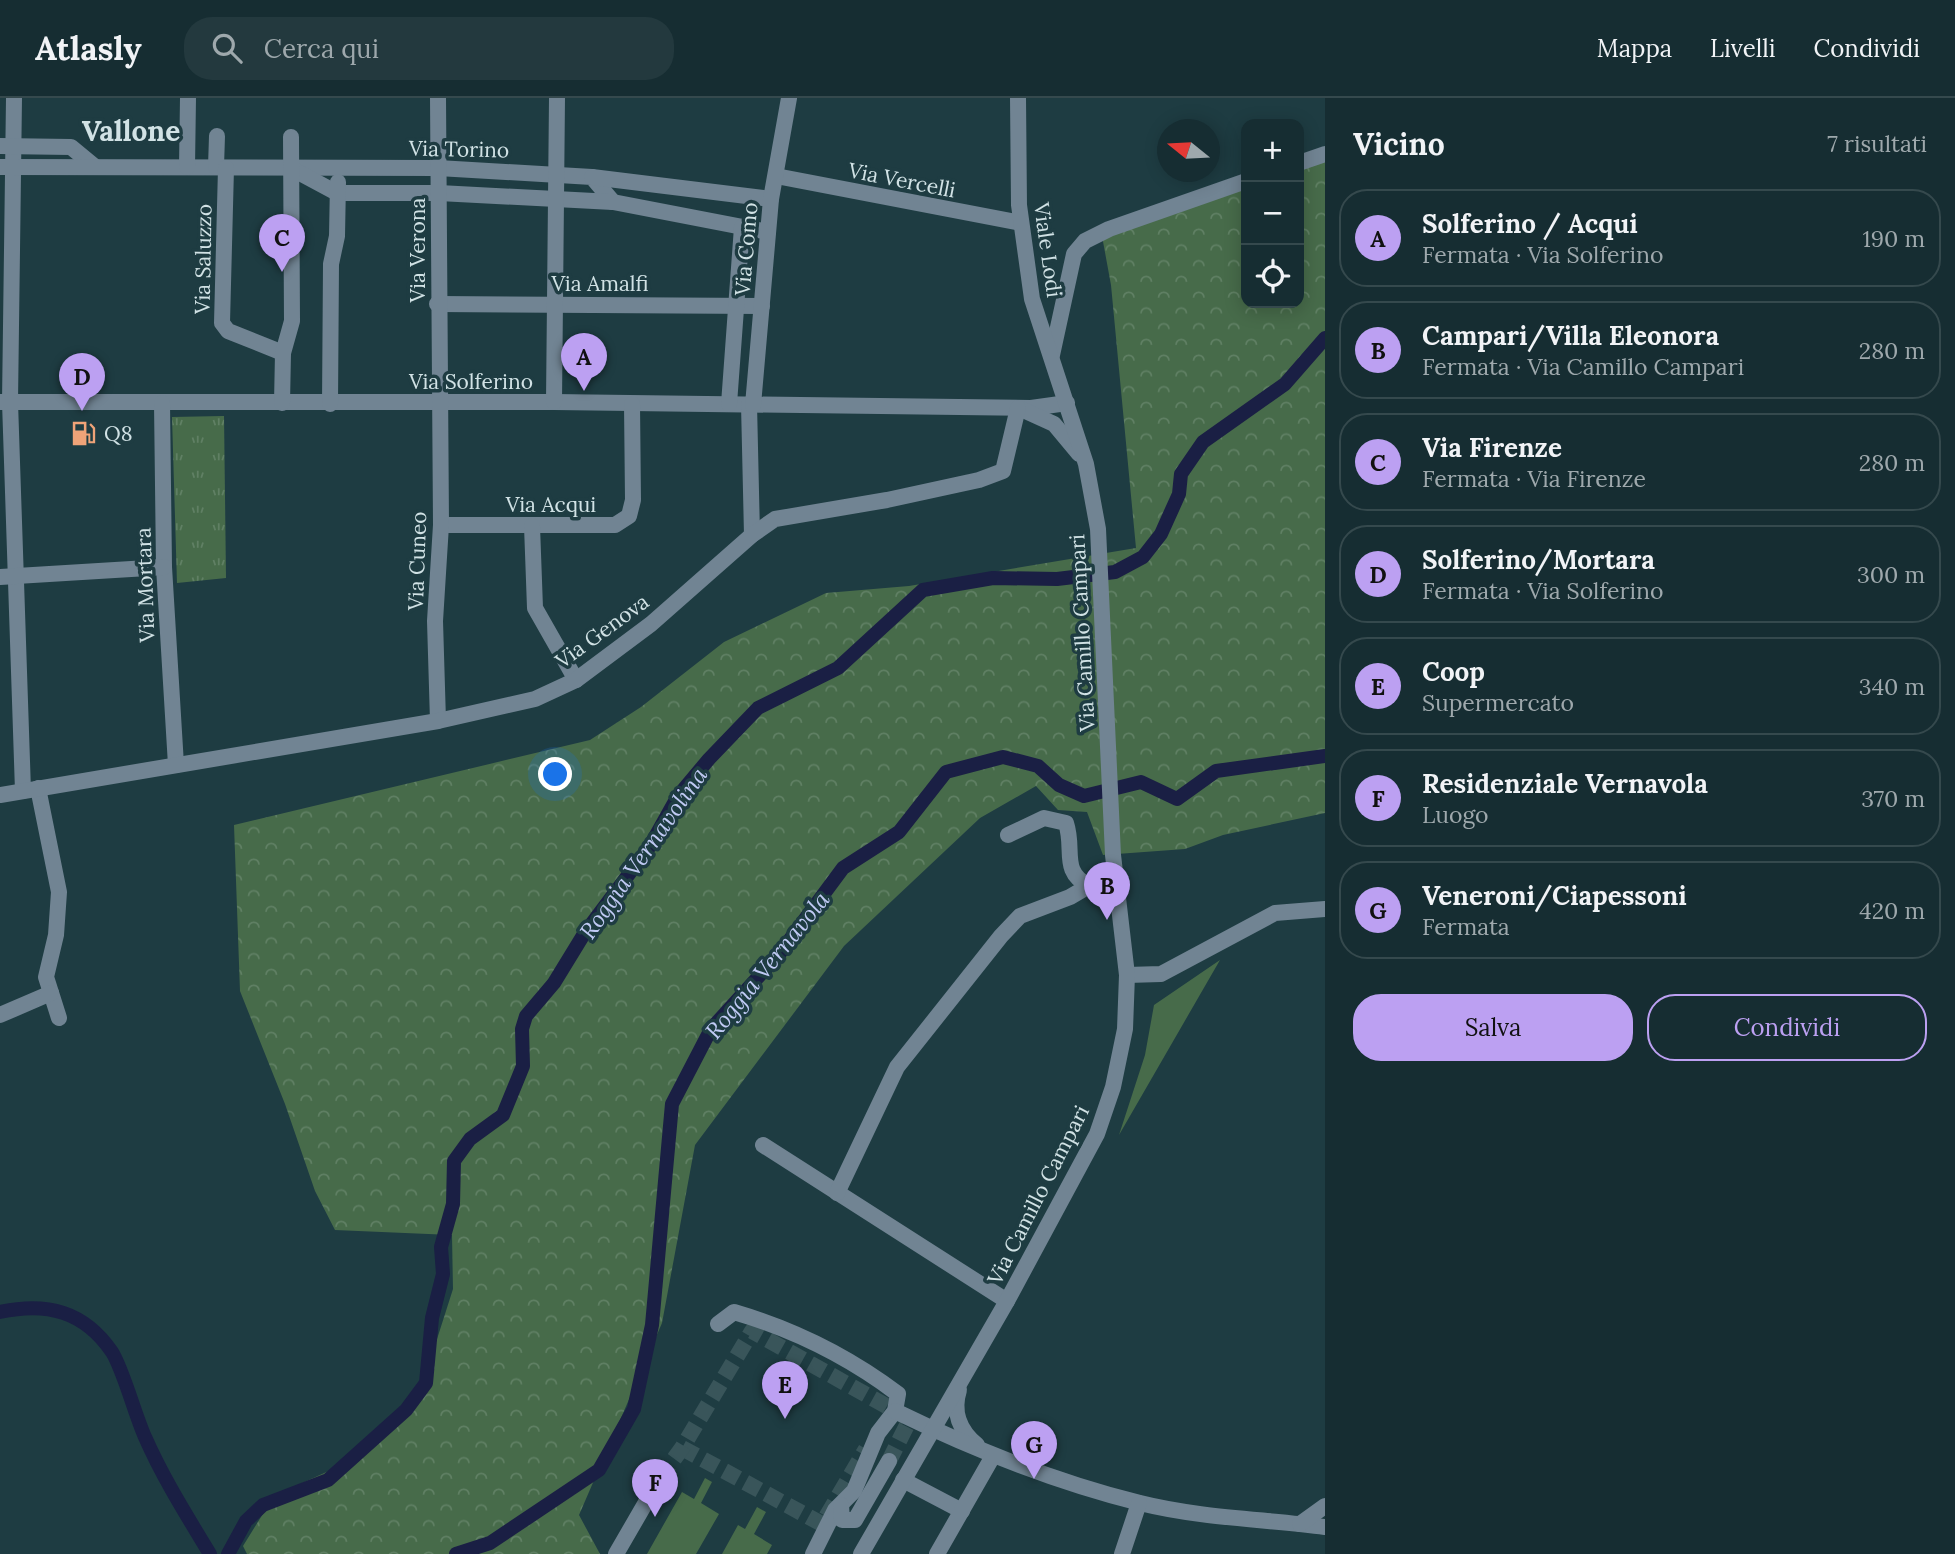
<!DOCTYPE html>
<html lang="it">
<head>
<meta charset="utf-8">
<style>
	body { margin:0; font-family:Lora,serif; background:#23393e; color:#f1f3f6 }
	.controls { position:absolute; right:21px; top:21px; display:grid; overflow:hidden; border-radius:14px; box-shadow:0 4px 18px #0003 }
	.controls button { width:63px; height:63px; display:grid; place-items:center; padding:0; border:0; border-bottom:2px solid #35494d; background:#162d32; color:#f1f3f6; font:35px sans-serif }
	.compass { position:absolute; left:1157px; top:21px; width:63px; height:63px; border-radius:50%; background:#162d32; box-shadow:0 4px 18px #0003; rotate:288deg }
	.you { position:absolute; left:556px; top:677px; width:24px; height:24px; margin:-18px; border:5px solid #fff; border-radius:50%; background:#1a73e8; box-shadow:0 0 0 10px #1a73e833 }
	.badge { display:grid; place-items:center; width:46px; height:46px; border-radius:50%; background:#bca0f2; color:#111; font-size:23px; font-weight:700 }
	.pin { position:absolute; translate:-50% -58px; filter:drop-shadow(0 2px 4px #0008) }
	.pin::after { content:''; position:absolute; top:37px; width:24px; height:21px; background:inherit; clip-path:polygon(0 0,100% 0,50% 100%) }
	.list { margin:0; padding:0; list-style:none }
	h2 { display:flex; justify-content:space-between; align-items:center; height:91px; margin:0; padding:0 28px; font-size:30px }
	h2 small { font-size:23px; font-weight:400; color:#9ea8ac }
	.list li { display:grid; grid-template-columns:46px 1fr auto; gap:21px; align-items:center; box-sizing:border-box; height:98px; margin:0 14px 14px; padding:0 14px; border:2px solid #35494d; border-radius:28px }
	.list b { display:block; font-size:26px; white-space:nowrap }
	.list p { margin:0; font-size:23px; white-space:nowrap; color:#9ea8ac }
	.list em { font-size:23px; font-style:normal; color:#9ea8ac }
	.actions { display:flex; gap:14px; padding:21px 28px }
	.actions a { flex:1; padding:16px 0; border:2px solid #bca0f2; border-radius:28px; text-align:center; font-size:24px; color:#bca0f2 }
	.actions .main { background:#bca0f2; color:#111 }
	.icon { flex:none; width:38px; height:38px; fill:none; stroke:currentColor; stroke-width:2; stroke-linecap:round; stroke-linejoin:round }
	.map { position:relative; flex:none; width:1325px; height:1456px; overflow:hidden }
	header { display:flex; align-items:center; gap:42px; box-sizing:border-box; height:98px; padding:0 35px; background:#162d32; border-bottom:2px solid #35494d }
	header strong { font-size:33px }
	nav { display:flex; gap:38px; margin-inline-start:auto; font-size:24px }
	.search { width:490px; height:63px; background:#23393e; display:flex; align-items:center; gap:18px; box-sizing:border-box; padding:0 24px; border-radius:28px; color:#9ea8ac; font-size:26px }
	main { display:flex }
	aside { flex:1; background:#162d32 }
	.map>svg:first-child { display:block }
	.grass { fill:url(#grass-tufts) }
	.forest { fill:url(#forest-crowns) }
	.garden { fill:#476b4a }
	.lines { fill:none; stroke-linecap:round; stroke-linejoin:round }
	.canal { stroke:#1a1f44; stroke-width:14 }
	.minor-tunnel { stroke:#39555a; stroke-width:16; stroke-dasharray:16 8; stroke-linecap:butt }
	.minor { stroke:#718493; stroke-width:16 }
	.labels { text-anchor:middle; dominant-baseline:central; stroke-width:7; stroke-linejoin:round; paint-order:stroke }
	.street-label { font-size:21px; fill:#d1e2e5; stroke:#1e3c42 }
	.poi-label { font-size:21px; fill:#d1e2e5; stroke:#1e3c42; text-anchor:start }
	.water-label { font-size:23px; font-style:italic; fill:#c0caf4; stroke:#1e3c42 }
	.district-label { font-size:28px; font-weight:bold; fill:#d1e2e5; stroke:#1e3c42 }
</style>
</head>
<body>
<header>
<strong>Atlasly</strong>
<div class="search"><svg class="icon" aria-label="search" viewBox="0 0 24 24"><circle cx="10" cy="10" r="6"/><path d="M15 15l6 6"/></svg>Cerca qui</div>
<nav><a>Mappa</a><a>Livelli</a><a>Condividi</a></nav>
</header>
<main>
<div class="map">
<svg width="1325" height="1456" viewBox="0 0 1325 1456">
	<defs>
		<pattern id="grass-tufts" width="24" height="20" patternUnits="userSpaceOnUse" patternTransform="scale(1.75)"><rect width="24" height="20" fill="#476b4a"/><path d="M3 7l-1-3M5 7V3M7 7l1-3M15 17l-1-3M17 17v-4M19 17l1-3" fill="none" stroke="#608064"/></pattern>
		<pattern id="forest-crowns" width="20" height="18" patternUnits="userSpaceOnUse" patternTransform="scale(1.75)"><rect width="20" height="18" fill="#476b4a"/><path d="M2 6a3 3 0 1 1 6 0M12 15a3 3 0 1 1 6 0" fill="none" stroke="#608064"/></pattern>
	</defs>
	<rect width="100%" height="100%" fill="#1e3c42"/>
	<!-- grass -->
	<polygon class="grass" points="224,318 226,480 177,485 172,319"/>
	<!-- forest -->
	<polygon class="forest" points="1325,61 1325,715 1223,737 1185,751 1103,757 1087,714 1058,712 1036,688 980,720 844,848 695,1047 662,1225 579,1417 600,1456 247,1456 243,1448 274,1398 346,1365 423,1285 453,1191 452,1137 335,1132 315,1093 285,1006 240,893 234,727 590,642 641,609 724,544 826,495 909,488 1136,450 1111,187 1102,138 1246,88 1246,205 1299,205 1299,70"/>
	<!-- garden -->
	<g class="garden">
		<polygon points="1220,862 1119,1037 1145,957 1154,907"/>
		<polygon points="705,1380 712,1384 701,1405 719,1416 696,1456 647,1456 682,1394 694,1401"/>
		<polygon points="757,1409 766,1414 754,1436 772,1447 767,1456 722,1456 738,1427 745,1431"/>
	</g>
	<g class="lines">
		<!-- canal -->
		<g class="canal">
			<path d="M0,1214C47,1204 84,1213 112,1254C123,1271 135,1317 145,1339C163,1380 187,1418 210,1456"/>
			<polyline points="228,1456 246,1423 263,1407 328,1382 406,1312 426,1285 432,1220 443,1176 441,1149 453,1106 454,1063 470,1041 503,1017 523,968 522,931 526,918 554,885 584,836 650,748 678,698 709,661 758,610 838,570 923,492 993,480 1057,481 1115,474 1143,459 1161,436 1179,396 1181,376 1203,344 1285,286 1325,240"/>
			<polyline points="456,1456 490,1445 599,1372 634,1311 652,1227 672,1006 711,931 780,855 843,770 899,734 946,674 1003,659 1038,668 1059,687 1084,698 1141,684 1177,701 1216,673 1325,658"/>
		</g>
		<!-- minor-tunnel -->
		<g class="minor-tunnel">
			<polyline points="682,1350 822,1426 866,1351"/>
			<polyline points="660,1380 682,1350 752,1233 906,1319 908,1325 889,1363"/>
		</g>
		<!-- minor -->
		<g class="minor">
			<polyline points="14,0 10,304 23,693"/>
			<polyline points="0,48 71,49 94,68"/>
			<polyline points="1299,65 1325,56"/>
			<polyline points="0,69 438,70 592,79 613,104"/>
			<polyline points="187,69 188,0"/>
			<polyline points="216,69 217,38"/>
			<polyline points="226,70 222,225 228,233 283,255"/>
			<polyline points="296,73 337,95 439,95 613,104 768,134"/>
			<polyline points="776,78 1021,125"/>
			<polyline points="592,79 771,101"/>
			<polyline points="437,206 762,208"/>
			<polyline points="1052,257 1074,156 1085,143 1109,131 1246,83"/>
			<polyline points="0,304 554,304 1031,310 1067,305"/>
			<polyline points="554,304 557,0"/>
			<polyline points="162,305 164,469 176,667"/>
			<polyline points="282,305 283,255 292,223 291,39"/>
			<polyline points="330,306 331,166 337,138 338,84"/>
			<polyline points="729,306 742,129"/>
			<polyline points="749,306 752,437"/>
			<polyline points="753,307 771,101 789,0"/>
			<polyline points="1021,311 1054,326 1079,356"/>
			<polyline points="441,427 615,427 629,418 633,402 632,306"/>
			<polyline points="532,428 535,510 576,582"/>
			<polyline points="0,479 164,469"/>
			<polyline points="438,623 435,523 441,427 438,0"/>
			<polyline points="38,690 59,794 56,837 46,879 59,920"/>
			<polyline points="0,697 438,623 535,601 576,582 651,526 752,437 775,421 887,402 979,382 1003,373 1018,310"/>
			<path d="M1008,737L1044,720L1066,725C1075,752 1060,773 1089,788"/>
			<polyline points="1127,877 1161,876 1275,815 1325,811"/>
			<polyline points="0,917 51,895"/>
			<polyline points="763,1047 1007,1203"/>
			<polyline points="837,1095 897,969 1001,838 1020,818 1070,799 1104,779 1118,780"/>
			<path d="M718,1226L734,1214C792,1231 849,1259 898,1296L895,1313L878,1335L854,1393L835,1412L813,1456"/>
			<path d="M959,1292C952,1314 960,1333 977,1347"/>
			<path d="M895,1313C973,1351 1055,1384 1140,1405C1200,1420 1264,1421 1325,1429"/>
			<polyline points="903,1382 962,1413"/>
			<polyline points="841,1407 842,1422 855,1422 889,1363"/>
			<polyline points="1300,1426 1325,1408"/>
			<polyline points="616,1456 660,1380"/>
			<polyline points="861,1456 1007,1203 1097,1036 1113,989 1125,931 1127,877 1113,757 1098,431 1086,366 1032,201 1019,107 1018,0"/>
			<polyline points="937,1456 993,1358"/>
			<polyline points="1122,1456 1139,1405"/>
		</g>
	</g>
	<!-- icons -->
	<defs>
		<symbol id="fuel-bare" viewBox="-9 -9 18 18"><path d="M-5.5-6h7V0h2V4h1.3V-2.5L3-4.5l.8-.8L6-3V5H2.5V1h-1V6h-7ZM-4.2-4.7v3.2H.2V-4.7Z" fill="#efa378" stroke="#1e3c42" stroke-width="2.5" paint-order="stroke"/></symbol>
	</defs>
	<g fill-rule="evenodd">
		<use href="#fuel-bare" x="66" y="318" width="35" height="35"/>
	</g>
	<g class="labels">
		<!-- street labels -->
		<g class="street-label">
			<text transform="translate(459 51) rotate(1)">Via Torino</text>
			<text transform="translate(902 82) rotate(11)">Via Vercelli</text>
			<text transform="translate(746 151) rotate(-85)">Via Como</text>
			<text transform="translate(417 152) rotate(-90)">Via Verona</text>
			<text transform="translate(1048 152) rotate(82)">Viale Lodi</text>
			<text transform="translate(203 161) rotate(-89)">Via Saluzzo</text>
			<text x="600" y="185">Via Amalfi</text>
			<text x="471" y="283">Via Solferino</text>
			<text x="551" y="406">Via Acqui</text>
			<text transform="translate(417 463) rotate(-88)">Via Cuneo</text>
			<text transform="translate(145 487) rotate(-92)">Via Mortara</text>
			<text transform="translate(602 533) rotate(-36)">Via Genova</text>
			<text transform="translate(1082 535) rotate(-93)">Via Camillo Campari</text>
			<text transform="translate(1038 1097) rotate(-63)">Via Camillo Campari</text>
		</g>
		<!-- poi labels -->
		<g class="poi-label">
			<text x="104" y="335">Q8</text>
		</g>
		<!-- water labels -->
		<g class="water-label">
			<text transform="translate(643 755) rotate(-55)">Roggia Vernavolina</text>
			<text transform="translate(767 867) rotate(-51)">Roggia Vernavola</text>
		</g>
		<!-- district labels -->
		<g class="district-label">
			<text x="131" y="33">Vallone</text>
		</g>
	</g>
</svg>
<div class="controls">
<button>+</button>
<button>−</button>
<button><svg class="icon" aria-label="locate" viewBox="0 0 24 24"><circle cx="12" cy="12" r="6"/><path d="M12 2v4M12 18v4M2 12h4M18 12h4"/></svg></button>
</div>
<svg class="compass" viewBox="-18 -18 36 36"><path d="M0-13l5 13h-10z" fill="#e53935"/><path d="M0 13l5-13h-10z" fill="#9ea8ac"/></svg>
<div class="you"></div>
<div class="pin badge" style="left:584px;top:293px">A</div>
<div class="pin badge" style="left:1107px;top:822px">B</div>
<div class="pin badge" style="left:282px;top:174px">C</div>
<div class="pin badge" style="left:82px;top:313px">D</div>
<div class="pin badge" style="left:785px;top:1321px">E</div>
<div class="pin badge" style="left:655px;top:1419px">F</div>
<div class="pin badge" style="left:1034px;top:1381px">G</div>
</div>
<aside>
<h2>Vicino<small>7 risultati</small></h2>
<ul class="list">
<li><span class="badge">A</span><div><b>Solferino / Acqui</b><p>Fermata · Via Solferino</p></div><em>190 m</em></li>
<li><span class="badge">B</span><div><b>Campari/Villa Eleonora</b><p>Fermata · Via Camillo Campari</p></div><em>280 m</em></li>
<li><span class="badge">C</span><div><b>Via Firenze</b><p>Fermata · Via Firenze</p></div><em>280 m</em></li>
<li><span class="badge">D</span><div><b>Solferino/Mortara</b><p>Fermata · Via Solferino</p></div><em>300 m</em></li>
<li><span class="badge">E</span><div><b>Coop</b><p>Supermercato</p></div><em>340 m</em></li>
<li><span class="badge">F</span><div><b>Residenziale Vernavola</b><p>Luogo</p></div><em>370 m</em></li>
<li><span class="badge">G</span><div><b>Veneroni/Ciapessoni</b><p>Fermata</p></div><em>420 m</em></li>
</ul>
<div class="actions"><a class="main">Salva</a><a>Condividi</a></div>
</aside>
</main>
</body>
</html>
